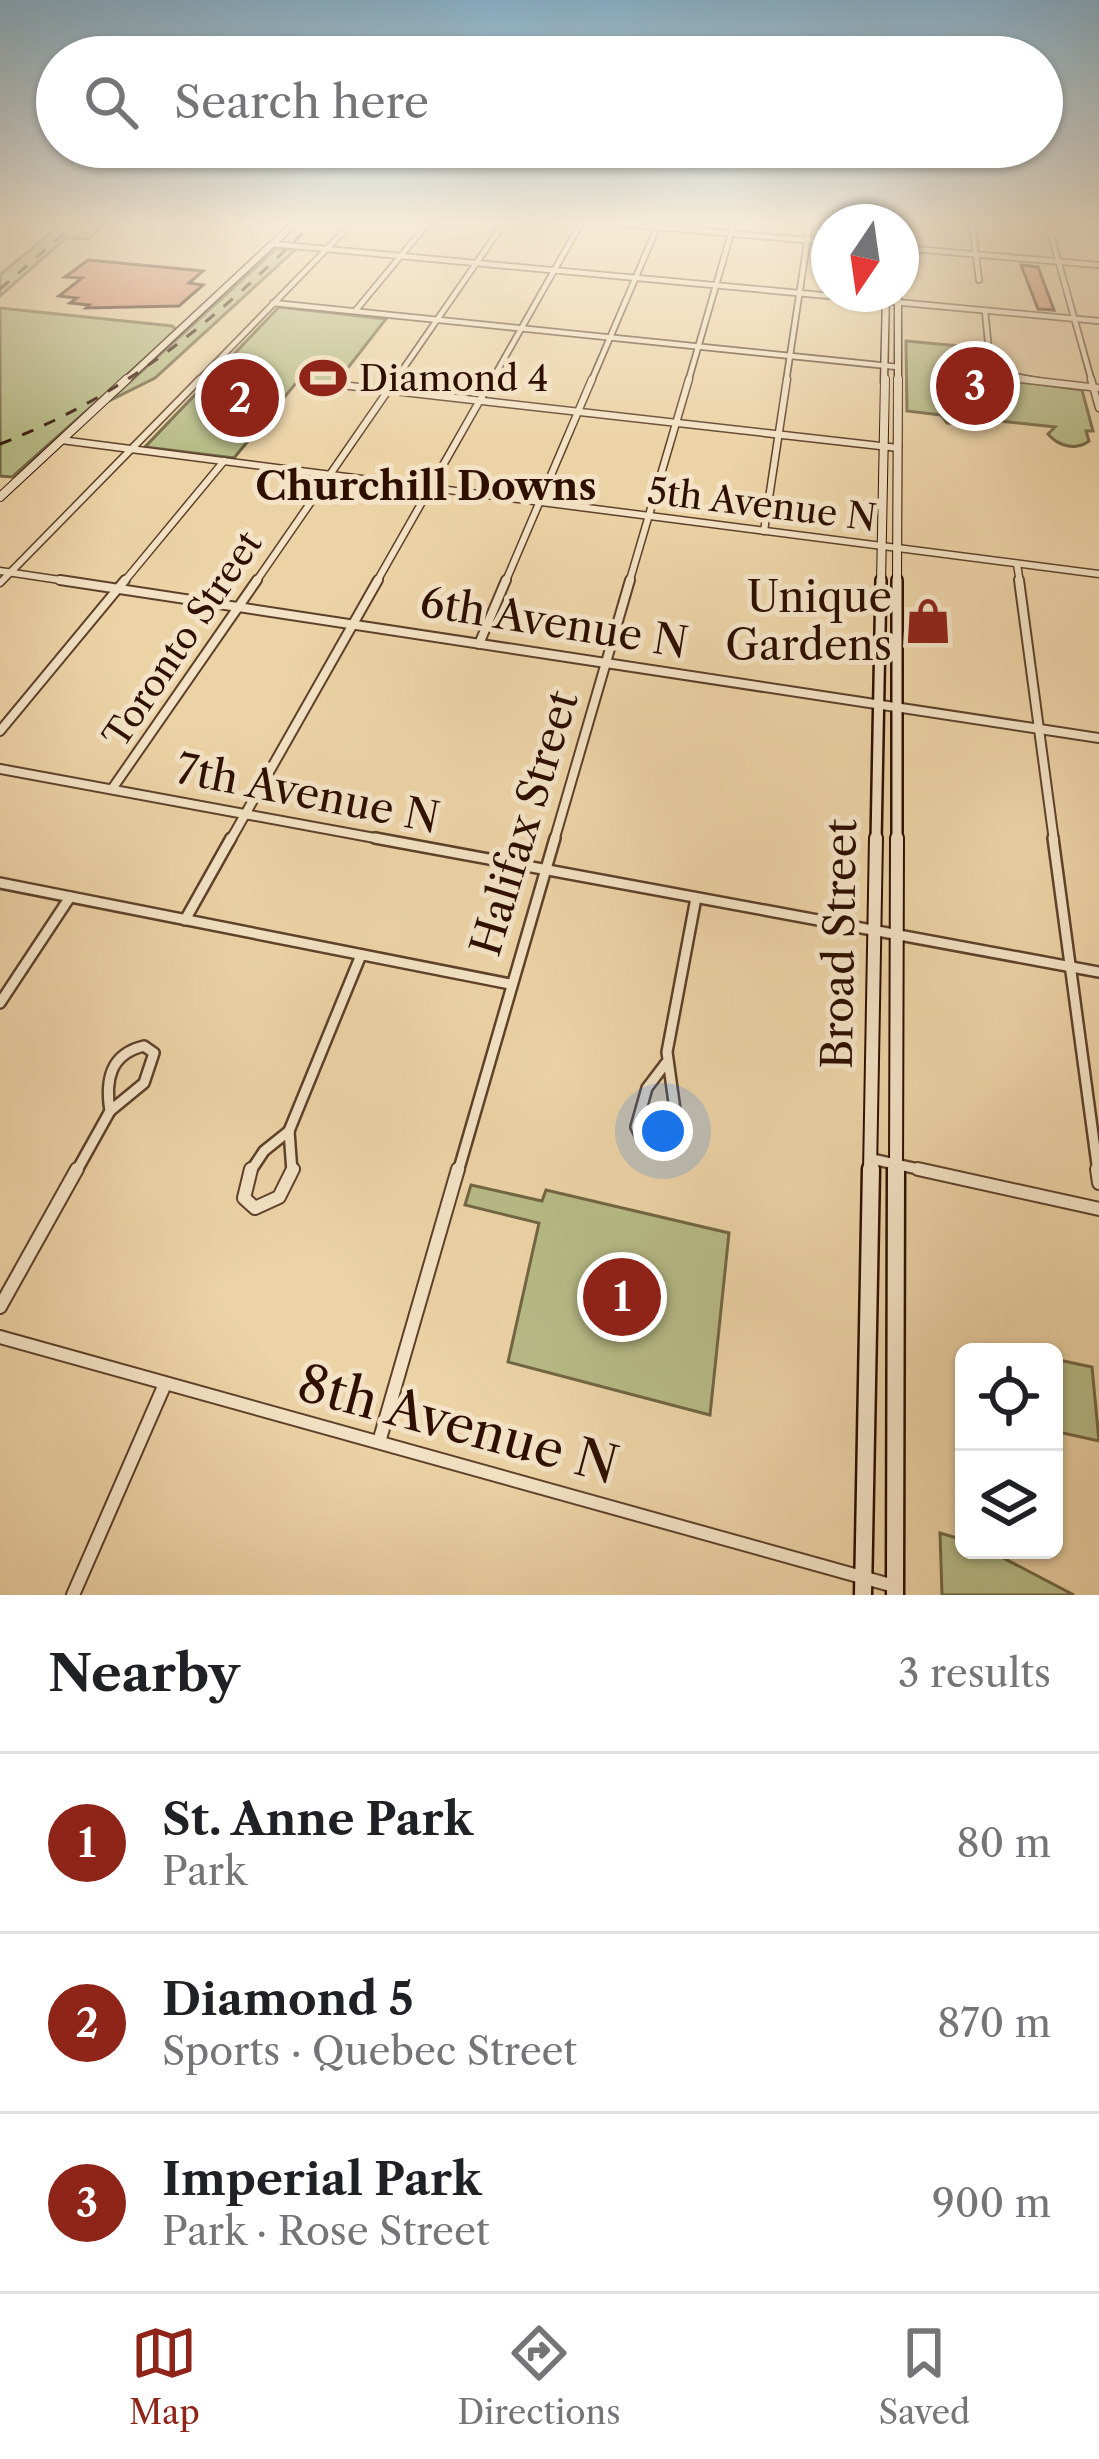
<!DOCTYPE html>
<html lang="en">
<head>
<meta charset="utf-8">
<style>
	body { margin:0; font-family:"Libre Caslon Text",serif; background:#f2f2f2; color:#202124 }
	.controls { position:absolute; right:36px; bottom:36px; display:grid; overflow:hidden; border-radius:18px; box-shadow:0 3px 9px #0004 }
	.controls button { width:108px; height:108px; display:grid; place-items:center; padding:0; border:0; border-bottom:3px solid #e0e0e0; background:#fff; color:#202124; font:60px sans-serif }
	.compass { position:absolute; left:811px; top:204px; width:108px; height:108px; border-radius:50%; background:#fff; box-shadow:0 3px 9px #0004; rotate:193deg }
	.you { position:absolute; left:663px; top:1131px; width:42px; height:42px; margin:-30px; border:9px solid #fff; border-radius:50%; background:#1a73e8; box-shadow:0 0 0 18px #1a73e833 }
	.badge { display:grid; place-items:center; width:78px; height:78px; border-radius:50%; background:#8f2418; color:#fff; font-size:39px; font-weight:700 }
	.pin { position:absolute; translate:-50% -50%; border:6px solid #fff; box-shadow:0 3px 12px #0006 }
	.list { margin:0; padding:0; list-style:none }
	h2 { display:flex; justify-content:space-between; align-items:center; height:156px; margin:0; padding:0 48px; font-size:51px }
	h2 small { font-size:39px; font-weight:400; color:#757577 }
	.list li { display:grid; grid-template-columns:78px 1fr auto; gap:36px; align-items:center; box-sizing:border-box; height:180px; padding:0 48px; border-top:3px solid #e0e0e0 }
	.list b { display:block; font-size:45px; white-space:nowrap }
	.list p { margin:0; font-size:39px; white-space:nowrap; color:#757577 }
	.list em { font-size:39px; font-style:normal; color:#757577 }
	.icon { flex:none; width:66px; height:66px; fill:none; stroke:currentColor; stroke-width:2; stroke-linecap:round; stroke-linejoin:round }
	.map { position:relative; flex:none; width:1099px; height:1595px; overflow:hidden }
	.search { position:absolute; background:#fff; box-shadow:0 3px 9px #0004; left:36px; right:36px; top:36px; height:132px; display:flex; align-items:center; gap:30px; box-sizing:border-box; padding:0 42px; border-radius:66px; color:#757577; font-size:45px }
	.sheet { height:696px; background:#fff }
	nav { display:flex; justify-content:space-around; align-items:center; box-sizing:border-box; height:168px; border-top:3px solid #e0e0e0; background:#fff; font-size:33px; color:#757577 }
	nav a { display:grid; justify-items:center; gap:6px }
	nav .on { color:#8f2418 }
	.map>svg:first-child { display:block }
	.green { fill:#b7bc87; stroke:#726644; stroke-width:3 }
	.building { fill:#cf8364; stroke:#2e0f00; stroke-width:3 }
	.lines { fill:none; stroke-linecap:round; stroke-linejoin:round }
	.minor-far4-casing { stroke:#5e402a; stroke-width:8 }
	.minor-far3-casing { stroke:#5e402a; stroke-width:9 }
	.minor-far2-casing { stroke:#5e402a; stroke-width:12 }
	.minor-far1-casing { stroke:#5e402a; stroke-width:14 }
	.minor-casing { stroke:#5e402a; stroke-width:16 }
	.tertiary-far2-casing { stroke:#5e402a; stroke-width:8 }
	.tertiary-far1-casing { stroke:#5e402a; stroke-width:9 }
	.tertiary-casing { stroke:#5e402a; stroke-width:12 }
	.secondary-far4-casing { stroke:#2e0f00; stroke-width:9 }
	.secondary-far3-casing { stroke:#2e0f00; stroke-width:10 }
	.secondary-far2-casing { stroke:#2e0f00; stroke-width:14 }
	.secondary-far1-casing { stroke:#2e0f00; stroke-width:16 }
	.secondary-casing { stroke:#2e0f00; stroke-width:21 }
	.minor-far4 { stroke:#f3e2c5; stroke-width:4.5 }
	.minor-far3 { stroke:#f3e2c5; stroke-width:6 }
	.minor-far2 { stroke:#f3e2c5; stroke-width:8 }
	.minor-far1 { stroke:#f3e2c5; stroke-width:9 }
	.minor { stroke:#f3e2c5; stroke-width:12 }
	.tertiary-far2 { stroke:#f3e2c5; stroke-width:4.5 }
	.tertiary-far1 { stroke:#f3e2c5; stroke-width:6 }
	.tertiary { stroke:#f3e2c5; stroke-width:8 }
	.secondary-far4 { stroke:#f3e2c5; stroke-width:6 }
	.secondary-far3 { stroke:#f3e2c5; stroke-width:8 }
	.secondary-far2 { stroke:#f3e2c5; stroke-width:9 }
	.secondary-far1 { stroke:#f3e2c5; stroke-width:12 }
	.secondary { stroke:#f3e2c5; stroke-width:16 }
	.rail { stroke:#2e0f00; stroke-width:3; stroke-dasharray:12 12; stroke-linecap:butt }
	.labels { text-anchor:middle; dominant-baseline:central; stroke-width:10; stroke-linejoin:round; paint-order:stroke }
	.far-poi-label { font-size:36px; fill:#2e0f00; stroke:#f3e2c5; text-anchor:start }
	.far-street-label { font-size:36px; fill:#2e0f00; stroke:#f3e2c5 }
	.far-neighbourhood-label { font-size:39px; font-weight:bold; fill:#2e0f00; stroke:#f3e2c5 }
	.poi-label { font-size:42px; fill:#2e0f00; stroke:#f3e2c5; text-anchor:end }
	.street-label { font-size:42px; fill:#2e0f00; stroke:#f3e2c5 }
	.near-street-label { font-size:51px; fill:#2e0f00; stroke:#f3e2c5 }
</style>
</head>
<body>
<div class="map">
<svg width="1099" height="1595" viewBox="0 0 1099 1595">
	<rect width="100%" height="100%" fill="#ecd3a6"/>
	<filter id="stains"><feTurbulence type="fractalNoise" baseFrequency=".00167" numOctaves="4"/><feColorMatrix values="0 0 0 0 .2 0 0 0 0 .09 0 0 0 0 .02 0 0 0 .5 -.17"/></filter>
	<radialGradient id="worn" r=".72"><stop offset=".6" stop-color="#630" stop-opacity="0"/><stop offset="1" stop-color="#630" stop-opacity=".3"/></radialGradient>
	<!-- green -->
	<g class="green">
		<polygon points="62,223 106,223 88,239 66,238 0,296 0,275"/>
		<polygon points="276,249 296,249 155,378 109,401"/>
		<polygon points="279,307 386,319 333,387 296,383 234,458 145,447"/>
		<polygon points="0,308 172,326 177,330 12,477 0,476"/>
		<path d="M906,341L981,348L985,371L994,378L1082,390L1093,431H1086L1089,441C1076,451 1058,446 1048,434L1055,427L973,418L964,424L947,423L941,415L907,411Z"/>
		<polygon points="471,1185 542,1201 546,1190 729,1233 710,1415 508,1362 539,1223 465,1205"/>
		<polygon points="1054,1359 1092,1367 1099,1441 1054,1431"/>
		<polygon points="940,1533 964,1540 964,1550 988,1550 1074,1595 942,1595"/>
	</g>
	<!-- building -->
	<g class="building">
		<polygon points="88,260 203,271 189,283 203,285 179,306 86,308 89,305 70,303 77,298 59,296 82,278 65,277"/>
		<polygon points="1021,265 1038,267 1054,310 1038,309"/>
	</g>
	<g class="lines">
		<defs>
			<g id="minor-far4">
				<polyline points="972,223 979,280"/>
				<polyline points="1048,224 1092,382"/>
				<polyline points="272,244 1099,321"/>
				<polyline points="273,303 898,367"/>
				<polyline points="356,310 428,223"/>
				<polyline points="985,311 991,372 1046,382"/>
				<polyline points="197,382 352,223"/>
				<polyline points="394,382 504,223"/>
				<polyline points="491,382 581,223"/>
				<polyline points="591,382 659,223"/>
				<polyline points="688,382 734,223"/>
				<polyline points="786,382 810,223"/>
			</g>
			<g id="minor-far3">
				<polyline points="1020,379 1099,388"/>
				<polyline points="1091,379 1099,408"/>
				<polyline points="341,385 898,448"/>
				<polyline points="61,440 1099,574"/>
				<polyline points="764,531 787,379"/>
				<polyline points="1017,564 1020,583"/>
				<polyline points="0,583 200,379"/>
				<polyline points="123,583 224,461"/>
				<polyline points="255,583 396,379"/>
				<polyline points="376,583 492,379"/>
				<polyline points="505,583 592,379"/>
				<polyline points="629,583 689,379"/>
			</g>
			<g id="minor-far2">
				<polyline points="1019,580 1054,841"/>
				<polyline points="479,644 506,580"/>
				<polyline points="0,731 125,580"/>
				<polyline points="0,769 391,841"/>
				<polyline points="112,789 257,580"/>
				<polyline points="230,841 378,580"/>
				<polyline points="554,841 630,580"/>
			</g>
			<g id="minor-far1">
				<polyline points="375,838 1099,972"/>
				<polyline points="1053,838 1098,1172"/>
				<polyline points="0,883 510,984"/>
				<polyline points="185,920 231,838"/>
				<polyline points="0,1003 70,897"/>
				<path d="M144,1046L154,1053L144,1083L110,1111C105,1080 110,1054 144,1046Z"/>
				<polyline points="666,1063 647,1088 636,1127 643,1141 662,1145 676,1117 667,1052 696,898"/>
				<polyline points="289,1131 292,1172"/>
				<polyline points="289,1131 361,955"/>
				<polyline points="872,1159 932,1172"/>
				<polyline points="76,1172 110,1111"/>
				<polyline points="250,1172 264,1151 289,1131"/>
				<polyline points="458,1172 555,838"/>
			</g>
			<g id="minor">
				<polyline points="251,1169 244,1198 255,1208 279,1197 293,1169"/>
				<polyline points="918,1169 1099,1209"/>
				<polyline points="1097,1169 1099,1183"/>
				<polyline points="0,1307 77,1169"/>
				<polyline points="0,1337 894,1586"/>
				<polyline points="379,1442 458,1169"/>
				<polyline points="73,1595 165,1384"/>
			</g>
			<g id="tertiary-far2">
				<polyline points="609,223 829,242"/>
				<polyline points="901,248 1099,265"/>
			</g>
			<polyline id="tertiary-far1" points="0,571 80,583"/>
			<polyline id="tertiary" points="60,580 1099,738"/>
			<g id="secondary-far4">
				<polyline points="124,382 295,223"/>
				<polyline points="884,382 886,294"/>
				<polyline points="898,382 898,294"/>
			</g>
			<g id="secondary-far3">
				<polyline points="0,497 127,379"/>
				<polyline points="881,583 885,379"/>
				<polyline points="897,583 898,379"/>
			</g>
			<g id="secondary-far2">
				<polyline points="876,841 881,580"/>
				<polyline points="897,841 897,580"/>
			</g>
			<g id="secondary-far1">
				<polyline points="870,1172 876,838"/>
				<polyline points="896,1172 897,838"/>
			</g>
			<g id="secondary">
				<polyline points="863,1595 871,1169"/>
				<polyline points="895,1595 896,1169"/>
			</g>
		</defs>
		<!-- minor-far4 casing -->
		<use href="#minor-far4" class="minor-far4-casing"/>
		<!-- minor-far3 casing -->
		<use href="#minor-far3" class="minor-far3-casing"/>
		<!-- minor-far2 casing -->
		<use href="#minor-far2" class="minor-far2-casing"/>
		<!-- minor-far1 casing -->
		<use href="#minor-far1" class="minor-far1-casing"/>
		<!-- minor casing -->
		<use href="#minor" class="minor-casing"/>
		<!-- tertiary-far2 casing -->
		<use href="#tertiary-far2" class="tertiary-far2-casing"/>
		<!-- tertiary-far1 casing -->
		<use href="#tertiary-far1" class="tertiary-far1-casing"/>
		<!-- tertiary casing -->
		<use href="#tertiary" class="tertiary-casing"/>
		<!-- secondary-far4 casing -->
		<use href="#secondary-far4" class="secondary-far4-casing"/>
		<!-- secondary-far3 casing -->
		<use href="#secondary-far3" class="secondary-far3-casing"/>
		<!-- secondary-far2 casing -->
		<use href="#secondary-far2" class="secondary-far2-casing"/>
		<!-- secondary-far1 casing -->
		<use href="#secondary-far1" class="secondary-far1-casing"/>
		<!-- secondary casing -->
		<use href="#secondary" class="secondary-casing"/>
		<!-- minor-far4 -->
		<use href="#minor-far4" class="minor-far4"/>
		<!-- minor-far3 -->
		<use href="#minor-far3" class="minor-far3"/>
		<!-- minor-far2 -->
		<use href="#minor-far2" class="minor-far2"/>
		<!-- minor-far1 -->
		<use href="#minor-far1" class="minor-far1"/>
		<!-- minor -->
		<use href="#minor" class="minor"/>
		<!-- tertiary-far2 -->
		<use href="#tertiary-far2" class="tertiary-far2"/>
		<!-- tertiary-far1 -->
		<use href="#tertiary-far1" class="tertiary-far1"/>
		<!-- tertiary -->
		<use href="#tertiary" class="tertiary"/>
		<!-- secondary-far4 -->
		<use href="#secondary-far4" class="secondary-far4"/>
		<!-- secondary-far3 -->
		<use href="#secondary-far3" class="secondary-far3"/>
		<!-- secondary-far2 -->
		<use href="#secondary-far2" class="secondary-far2"/>
		<!-- secondary-far1 -->
		<use href="#secondary-far1" class="secondary-far1"/>
		<!-- secondary -->
		<use href="#secondary" class="secondary"/>
		<!-- rail -->
		<g class="rail">
			<polyline points="1086,223 1099,224"/>
			<polyline points="0,289 76,223"/>
			<path d="M0,444C129,394 216,319 313,223"/>
		</g>
	</g>
	<!-- sky -->
	<linearGradient id="sky" x2="0" y2="1"><stop stop-color="#88b5d0"/><stop offset="0.5" stop-color="#f6ebd7"/><stop offset="1" stop-color="#f6ebd7" stop-opacity="0"/></linearGradient>
	<rect width="1099" height="447" fill="url(#sky)"/>
	<!-- icons -->
	<defs>
		<symbol id="stadium-bare" viewBox="-9 -9 18 18"><path d="M0-5a6.5 5 0 1 0 0 10a6.5 5 0 1 0 0-10ZM-3.5-1.8h7v3.6h-7Z" fill="#8f2418" stroke="#f3e2c5" stroke-width="2.5" paint-order="stroke"/></symbol>
		<symbol id="shop-bare" viewBox="-9 -9 18 18"><path d="M-5-2.5h2.3a2.7 3.5 0 0 1 5.4 0H5L5.5 6h-11ZM-1.5-2.5h3a1.5 2.3 0 0 0-3 0Z" fill="#8f2418" stroke="#f3e2c5" stroke-width="2.5" paint-order="stroke"/></symbol>
	</defs>
	<g fill-rule="evenodd">
		<use href="#stadium-bare" x="290" y="345" width="66" height="66"/>
		<use href="#shop-bare" x="895" y="588" width="66" height="66"/>
	</g>
	<g class="labels">
		<!-- far-poi labels -->
		<g class="far-poi-label">
			<text x="359" y="378">Diamond 4</text>
		</g>
		<!-- far-street labels -->
		<g class="far-street-label">
			<text transform="translate(762 504) rotate(7)">5th Avenue N</text>
			<text transform="translate(182 639) rotate(-56)">Toronto Street</text>
		</g>
		<!-- far-neighbourhood labels -->
		<g class="far-neighbourhood-label">
			<text x="426" y="486">Churchill Downs</text>
		</g>
		<!-- poi labels -->
		<g class="poi-label">
			<text x="892" y="597">Unique<tspan x="892" dy="48">Gardens</tspan></text>
		</g>
		<!-- street labels -->
		<g class="street-label">
			<text transform="translate(554 622) rotate(9)">6th Avenue N</text>
			<text transform="translate(308 793) rotate(11)">7th Avenue N</text>
			<text transform="translate(524 823) rotate(-73)">Halifax Street</text>
			<text transform="translate(839 944) rotate(-89)">Broad Street</text>
		</g>
		<!-- near-street labels -->
		<g class="near-street-label">
			<text transform="translate(458 1424) rotate(15)">8th Avenue N</text>
		</g>
	</g>
	<rect width="100%" height="100%" filter="url(#stains)"/>
	<rect width="100%" height="100%" fill="url(#worn)"/>
</svg>
<div class="controls">
<button><svg class="icon" aria-label="locate" viewBox="0 0 24 24"><circle cx="12" cy="12" r="6"/><path d="M12 2v4M12 18v4M2 12h4M18 12h4"/></svg></button>
<button><svg class="icon" aria-label="layers" viewBox="0 0 24 24"><path d="M12 4l9 5-9 5-9-5zM3 14l9 5 9-5"/></svg></button>
</div>
<svg class="compass" viewBox="-18 -18 36 36"><path d="M0-13l5 13h-10z" fill="#e53935"/><path d="M0 13l5-13h-10z" fill="#757577"/></svg>
<div class="you"></div>
<div class="pin badge" style="left:622px;top:1297px">1</div>
<div class="pin badge" style="left:240px;top:398px">2</div>
<div class="pin badge" style="left:975px;top:386px">3</div>
<div class="search"><svg class="icon" aria-label="search" viewBox="0 0 24 24"><circle cx="10" cy="10" r="6"/><path d="M15 15l6 6"/></svg>Search here</div>
</div>
<section class="sheet">
<h2>Nearby<small>3 results</small></h2>
<ul class="list">
<li><span class="badge">1</span><div><b>St. Anne Park</b><p>Park</p></div><em>80 m</em></li>
<li><span class="badge">2</span><div><b>Diamond 5</b><p>Sports · Quebec Street</p></div><em>870 m</em></li>
<li><span class="badge">3</span><div><b>Imperial Park</b><p>Park · Rose Street</p></div><em>900 m</em></li>
</ul>
</section>
<nav>
<a class="on"><svg class="icon" aria-label="map" viewBox="0 0 24 24"><path d="M3 6l6-2 6 2 6-2v14l-6 2-6-2-6 2zM9 4v14M15 6v14"/></svg>Map</a>
<a><svg class="icon" aria-label="directions" viewBox="0 0 24 24"><path d="M12 3l9 9-9 9-9-9zM9 14v-3h6M13 9l2 2-2 2"/></svg>Directions</a>
<a><svg class="icon" aria-label="saved" viewBox="0 0 24 24"><path d="M7 4h10v16l-5-4-5 4z"/></svg>Saved</a>
</nav>
</body>
</html>
